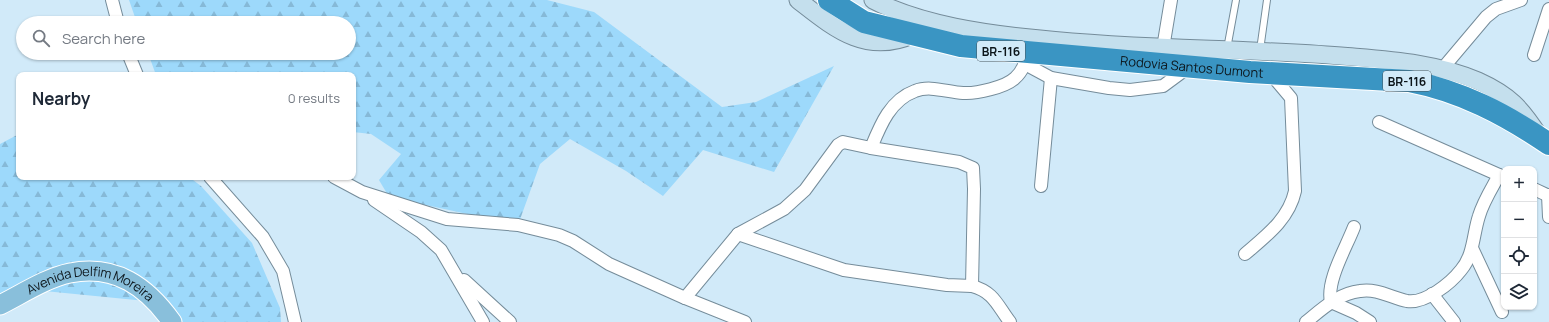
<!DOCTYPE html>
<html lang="en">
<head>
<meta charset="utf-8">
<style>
	body { margin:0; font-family:Manrope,sans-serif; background:#f6f6f7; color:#1f2937 }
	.controls { position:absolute; right:12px; bottom:12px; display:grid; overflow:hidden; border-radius:8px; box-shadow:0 1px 3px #0004 }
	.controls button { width:36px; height:36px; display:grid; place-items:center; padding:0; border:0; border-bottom:1px solid #e0e1e3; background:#fff; color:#1f2937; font:20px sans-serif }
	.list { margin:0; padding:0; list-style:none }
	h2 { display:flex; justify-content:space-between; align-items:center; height:52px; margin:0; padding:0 16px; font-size:17px }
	h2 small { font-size:13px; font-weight:400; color:#747a83 }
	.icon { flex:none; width:22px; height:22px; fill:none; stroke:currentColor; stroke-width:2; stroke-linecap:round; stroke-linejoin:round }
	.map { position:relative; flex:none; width:1549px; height:322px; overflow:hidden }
	.search { position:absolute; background:#fff; box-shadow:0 1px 3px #0004; left:16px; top:16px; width:340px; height:44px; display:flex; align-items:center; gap:10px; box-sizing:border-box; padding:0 14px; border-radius:22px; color:#747a83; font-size:15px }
	.panel { position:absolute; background:#fff; box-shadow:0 1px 3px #0004; left:16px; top:72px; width:340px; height:108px; border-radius:8px }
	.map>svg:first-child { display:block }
	.forest { fill:url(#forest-firs) }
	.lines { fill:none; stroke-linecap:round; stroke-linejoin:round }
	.lane-casing { stroke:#758c9a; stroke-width:8 }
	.street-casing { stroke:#758c9a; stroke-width:14 }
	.secondary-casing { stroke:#758c9a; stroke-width:19 }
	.primary-casing { stroke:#fff; stroke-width:21 }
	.highway-casing { stroke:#fff; stroke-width:24 }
	.lane { stroke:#fff; stroke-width:6 }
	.street { stroke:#fff; stroke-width:12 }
	.secondary { stroke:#c4dfed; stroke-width:17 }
	.primary { stroke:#89bfdb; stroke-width:19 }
	.highway { stroke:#3a95c3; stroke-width:22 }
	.labels { text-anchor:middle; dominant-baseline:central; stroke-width:3; stroke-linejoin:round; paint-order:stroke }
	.shield { fill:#d1eaf9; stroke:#47555d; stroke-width:1 }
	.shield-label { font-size:12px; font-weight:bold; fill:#0c151a }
	.street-label { font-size:13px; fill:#0c151a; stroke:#d1eaf9 }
</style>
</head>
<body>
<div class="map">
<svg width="1549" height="322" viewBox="0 0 1549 322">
	<defs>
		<pattern id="forest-firs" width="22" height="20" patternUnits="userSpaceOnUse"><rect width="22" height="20" fill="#9dd9fb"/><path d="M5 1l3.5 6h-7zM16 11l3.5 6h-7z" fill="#86b9d7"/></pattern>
	</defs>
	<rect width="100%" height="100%" fill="#d1eaf9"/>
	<!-- forest -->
	<g class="forest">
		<polygon points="129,0 547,0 594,12 722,107 756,102 834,66 774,172 703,150 663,196 626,171 570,139 540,164 518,225 389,197 379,180 401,154 371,134 353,132 353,75 156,75 148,53 349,53 349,23 137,23"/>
		<polygon points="19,134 19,177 189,177 201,186 252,243 280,308 281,322 171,322 146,301 24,289 0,301 0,144"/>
	</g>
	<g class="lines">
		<defs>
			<g id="lane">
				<polyline points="1227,49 1236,0"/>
				<polyline points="1260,50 1267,0"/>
			</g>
			<g id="street">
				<polyline points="112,0 118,23"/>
				<polyline points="1163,48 1171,0"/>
				<polyline points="128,53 137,75"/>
				<polyline points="1534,55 1549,9"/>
				<polyline points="1025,64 1051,78 1109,88 1130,90 1163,86 1186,69 1190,69"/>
				<polyline points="1443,68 1486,17 1496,9 1521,0"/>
				<polyline points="1379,122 1499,175"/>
				<path d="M871,148L959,162L973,168L974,189L972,286C994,292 997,305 1010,322"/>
				<polyline points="210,177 263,237 283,271 295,322"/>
				<polyline points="334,177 362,192 447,219 518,225 559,235 573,241 609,264 685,298"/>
				<polyline points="1041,186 1051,78"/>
				<polyline points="1534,189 1549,196"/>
				<polyline points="1548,195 1549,217"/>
				<polyline points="374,200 421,232 441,250 483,322"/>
				<path d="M1354,227C1346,248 1326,281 1331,302L1356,313L1370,322"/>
				<polyline points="738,234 844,270 947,285 972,286"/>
				<polyline points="1472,248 1502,312"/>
				<path d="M1245,254C1266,236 1289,219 1295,191L1291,98L1270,73"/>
				<polyline points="464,280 510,322"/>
				<polyline points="1432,294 1454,322"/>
				<path d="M745,322L685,298L738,234L784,209L805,190L838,145L843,142L871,148C880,126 890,100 915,91C930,85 947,92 963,93C976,94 1006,87 1015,78C1023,71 1025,63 1027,54"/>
				<path d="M1306,322C1322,309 1339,293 1360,291C1377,288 1392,298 1407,301C1425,304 1451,283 1461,270C1474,255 1473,234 1479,216C1483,202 1492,188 1499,175L1504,177"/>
			</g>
			<g id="secondary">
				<path d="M798,0C834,28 866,56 914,34"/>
				<path d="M873,0C921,25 987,34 1040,39C1140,50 1241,48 1341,56C1387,60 1434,62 1478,81C1509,95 1521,108 1539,136"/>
			</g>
			<g id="primary">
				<path id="s1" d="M0,305C22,294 46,278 70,273C116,264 147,287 172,322"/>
			</g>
			<g id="highway">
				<path id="s2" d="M829,0L864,22L961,46L1250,72L1409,81C1461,91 1505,114 1549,144"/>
			</g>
		</defs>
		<!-- lane casing -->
		<use href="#lane" class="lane-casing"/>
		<!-- street casing -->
		<use href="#street" class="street-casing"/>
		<!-- secondary casing -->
		<use href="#secondary" class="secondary-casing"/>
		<!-- primary casing -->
		<use href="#primary" class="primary-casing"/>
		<!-- highway casing -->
		<use href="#highway" class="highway-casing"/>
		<!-- lane -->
		<use href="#lane" class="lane"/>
		<!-- street -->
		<use href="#street" class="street"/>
		<!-- secondary -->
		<use href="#secondary" class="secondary"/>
		<!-- primary -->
		<use href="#primary" class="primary"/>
		<!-- highway -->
		<use href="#highway" class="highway"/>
	</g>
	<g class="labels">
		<!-- shield labels -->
		<g class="shield">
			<rect x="977" y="41" width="48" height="20" rx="3"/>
			<rect x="1383" y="71" width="48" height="20" rx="3"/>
		</g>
		<g class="shield-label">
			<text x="1001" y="51">BR-116</text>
			<text x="1407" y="81">BR-116</text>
		</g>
		<!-- street labels -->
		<g class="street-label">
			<text stroke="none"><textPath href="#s2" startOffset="373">Rodovia Santos Dumont</textPath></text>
			<text stroke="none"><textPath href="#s1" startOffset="99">Avenida Delfim Moreira</textPath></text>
		</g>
	</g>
</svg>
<div class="controls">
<button>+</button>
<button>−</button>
<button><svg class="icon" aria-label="locate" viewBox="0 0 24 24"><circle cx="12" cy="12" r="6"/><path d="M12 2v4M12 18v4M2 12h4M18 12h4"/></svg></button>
<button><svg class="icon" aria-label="layers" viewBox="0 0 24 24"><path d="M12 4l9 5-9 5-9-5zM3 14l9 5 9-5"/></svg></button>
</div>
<div class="search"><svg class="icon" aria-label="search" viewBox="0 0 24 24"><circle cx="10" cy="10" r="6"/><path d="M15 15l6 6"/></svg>Search here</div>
<section class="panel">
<h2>Nearby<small>0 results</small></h2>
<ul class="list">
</ul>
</section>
</div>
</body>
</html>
